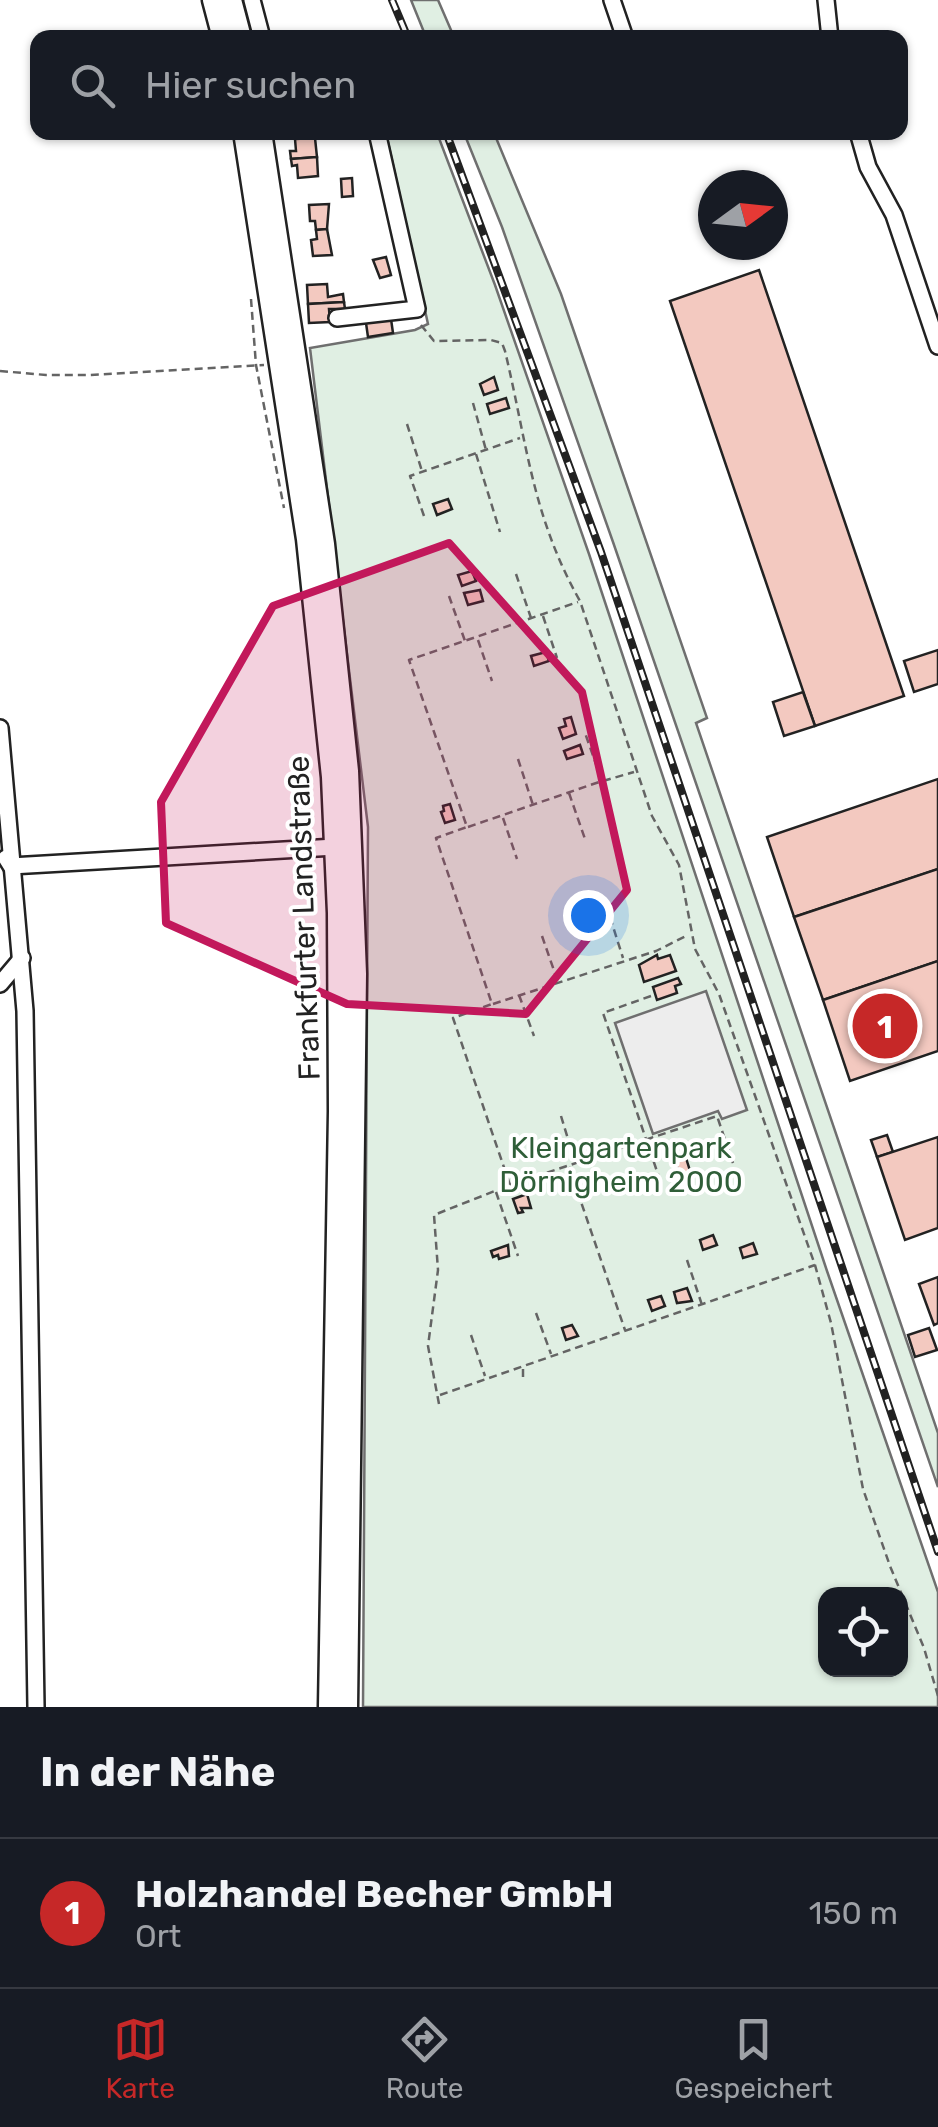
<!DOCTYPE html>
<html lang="de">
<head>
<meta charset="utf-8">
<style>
	body { margin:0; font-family:Rubik,sans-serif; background:#20242c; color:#f1f3f6 }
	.controls { position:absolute; right:30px; bottom:30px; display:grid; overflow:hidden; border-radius:20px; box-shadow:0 2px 8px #0004 }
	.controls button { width:90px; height:90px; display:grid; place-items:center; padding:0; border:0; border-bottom:2px solid #363941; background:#171b24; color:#f1f3f6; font:50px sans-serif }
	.compass { position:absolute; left:698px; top:170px; width:90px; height:90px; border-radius:50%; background:#171b24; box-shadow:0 2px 8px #0004; rotate:75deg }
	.you { position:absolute; left:588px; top:915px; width:35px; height:35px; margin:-25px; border:8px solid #fff; border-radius:50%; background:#1a73e8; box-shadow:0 0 0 15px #1a73e833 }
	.badge { display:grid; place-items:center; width:65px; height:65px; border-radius:50%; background:#c62828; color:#fff; font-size:32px; font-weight:700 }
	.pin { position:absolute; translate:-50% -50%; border:5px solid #fff; box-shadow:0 2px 10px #0006 }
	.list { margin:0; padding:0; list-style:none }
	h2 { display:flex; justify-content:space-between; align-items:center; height:130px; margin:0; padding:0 40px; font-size:42px }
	h2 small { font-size:32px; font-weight:400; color:#9ea1a6 }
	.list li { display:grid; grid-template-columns:65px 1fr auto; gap:30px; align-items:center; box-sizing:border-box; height:150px; padding:0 40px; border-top:2px solid #363941 }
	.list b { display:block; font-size:38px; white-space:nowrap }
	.list p { margin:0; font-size:32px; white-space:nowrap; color:#9ea1a6 }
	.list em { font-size:32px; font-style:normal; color:#9ea1a6 }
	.icon { flex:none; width:55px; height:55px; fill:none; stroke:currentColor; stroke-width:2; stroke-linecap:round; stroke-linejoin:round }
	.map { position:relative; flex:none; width:938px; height:1707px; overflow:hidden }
	.search { position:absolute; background:#171b24; box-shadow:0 2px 8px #0004; left:30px; right:30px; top:30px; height:110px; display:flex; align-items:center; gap:25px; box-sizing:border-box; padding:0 35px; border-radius:20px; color:#9ea1a6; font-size:38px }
	.sheet { height:280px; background:#171b24 }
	nav { display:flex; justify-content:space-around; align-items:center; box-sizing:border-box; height:140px; border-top:2px solid #363941; background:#171b24; font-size:28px; color:#9ea1a6 }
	nav a { display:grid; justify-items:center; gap:5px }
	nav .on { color:#c62828 }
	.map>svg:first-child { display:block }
	.green { fill:#e0efe3; stroke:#6f6f6f; stroke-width:2.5; fill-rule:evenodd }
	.parking { fill:#ededed; stroke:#6f6f6f; stroke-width:2.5 }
	.building { fill:#f3c9c0; stroke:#222; stroke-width:2.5 }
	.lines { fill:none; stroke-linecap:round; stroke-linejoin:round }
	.minor-casing { stroke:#222; stroke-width:20 }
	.major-casing { stroke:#222; stroke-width:25 }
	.path { stroke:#646464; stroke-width:2.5; stroke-dasharray:8 5; stroke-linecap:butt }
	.minor { stroke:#fff; stroke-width:15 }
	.major { stroke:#fff; stroke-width:20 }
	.rail-casing { stroke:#222; stroke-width:8 }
	.rail { stroke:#fff; stroke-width:4; stroke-dasharray:11; stroke-linecap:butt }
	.marked { fill:#c2185b; fill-opacity:0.2; stroke:#c2185b; stroke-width:8; stroke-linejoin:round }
	.labels { text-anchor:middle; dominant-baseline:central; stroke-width:8; stroke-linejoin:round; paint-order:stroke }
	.street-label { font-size:30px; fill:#222; stroke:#fff }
	.park-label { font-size:30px; fill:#2f5e38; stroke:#fff }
</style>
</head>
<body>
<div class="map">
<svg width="938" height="1707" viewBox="0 0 938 1707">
	<rect width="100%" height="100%" fill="#fff"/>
	<!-- green -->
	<g class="green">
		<polygon points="411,0 438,0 454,37 426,37"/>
		<path d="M386,133H437L495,285L589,554L827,1271L938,1592V1707H363L368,827L310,348L415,330L428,324ZM826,1594H900V1670H826Z"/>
		<polygon points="464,133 494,133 561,294 707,718 696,723 938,1433 938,1487 613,542 502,227"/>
	</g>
	<!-- parking -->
	<polygon class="parking" points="706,991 747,1110 722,1119 718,1111 653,1134 615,1023"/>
	<!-- building -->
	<g class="building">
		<polygon points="315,138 317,157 291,159 290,151 296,151 295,139"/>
		<polygon points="317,157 318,176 298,178 297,165 292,166 291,159"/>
		<polygon points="352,178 353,196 342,197 341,179"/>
		<polygon points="329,204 327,229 316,230 315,221 310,221 309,205"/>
		<polygon points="327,229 332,255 313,256 311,240 317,239 316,230"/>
		<polygon points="386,257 391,275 380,278 373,260"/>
		<polygon points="759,270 904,696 815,726 670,301"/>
		<polygon points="327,284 328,297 343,294 344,302 308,304 307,285"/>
		<polygon points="344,302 345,309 329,309 330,322 309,323 308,304"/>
		<polygon points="391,319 393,333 368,337 366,323"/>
		<polygon points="494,377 498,390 484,395 480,384"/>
		<polygon points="506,398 509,408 490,414 487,404"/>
		<polygon points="448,499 452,509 437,515 433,504"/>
		<polygon points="472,571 476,581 462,586 458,575"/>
		<polygon points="480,590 483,601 468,605 464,593"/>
		<polygon points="938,650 938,684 914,692 904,661"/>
		<polygon points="546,652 549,661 534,666 531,656"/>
		<polygon points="803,692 815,726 784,736 773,702"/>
		<polygon points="571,717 576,734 563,739 559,728 566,726 564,719"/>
		<polygon points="580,745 583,754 567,759 564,751"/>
		<polygon points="938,779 938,869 794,917 767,837"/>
		<polygon points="450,804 455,820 445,823 441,812 444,811 443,806"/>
		<polygon points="938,869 938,961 823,1000 794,917"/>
		<polygon points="657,955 658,959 670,955 676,971 644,982 639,965"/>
		<polygon points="938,961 938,1051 850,1081 823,1000"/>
		<polygon points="678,978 681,984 675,986 677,993 657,1000 653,987"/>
		<polygon points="887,1135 893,1152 877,1157 871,1140"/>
		<polygon points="938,1137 938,1228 905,1240 877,1157"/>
		<polygon points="686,1158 691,1174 681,1177 675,1162"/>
		<polygon points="527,1194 531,1208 521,1208 523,1212 518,1213 513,1199"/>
		<polygon points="713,1235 717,1245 703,1250 700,1240"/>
		<polygon points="753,1243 757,1254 743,1258 740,1248"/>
		<polygon points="508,1245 509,1256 499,1259 498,1255 493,1257 491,1251"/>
		<polygon points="938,1277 938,1323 934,1325 919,1284"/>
		<polygon points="687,1288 692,1301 677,1303 674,1292"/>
		<polygon points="661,1296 665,1306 652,1311 648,1300"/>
		<polygon points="572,1325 578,1336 566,1340 562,1328"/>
		<polygon points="929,1328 937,1350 915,1357 908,1335"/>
	</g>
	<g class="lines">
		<defs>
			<g id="minor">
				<polyline points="252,0 262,38"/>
				<polyline points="612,0 625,38"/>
				<polyline points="826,0 830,38"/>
				<polyline points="858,132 868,167 894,215 938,346"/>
				<polyline points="337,318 417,309 377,132"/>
				<polyline points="0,728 25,1011 36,1707"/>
				<polyline points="6,858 11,866 335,847"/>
				<polyline points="0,984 22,958"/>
			</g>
			<g id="major">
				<polyline points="213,0 223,38"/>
				<polyline points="231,0 241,38"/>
				<polyline points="244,132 307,539 332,777 338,913 339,1111 329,1707"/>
				<polyline points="261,132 324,544 348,771 356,974 347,1707"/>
			</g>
		</defs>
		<!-- minor casing -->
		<use href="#minor" class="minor-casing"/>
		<!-- major casing -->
		<use href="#major" class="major-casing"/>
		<!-- path -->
		<g class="path">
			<polyline points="251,299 256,365 284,508"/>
			<path d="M421,325L434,341L491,340L502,343L505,351C527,443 532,516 580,601L652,816L679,865L695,949L719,994L815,1265L831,1323L863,1489L890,1566L924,1648L938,1696"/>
			<polyline points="0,371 46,375 90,375 264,365"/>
			<polyline points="473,403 486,450"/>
			<polyline points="407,424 422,471"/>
			<polyline points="476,454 500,532"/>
			<polyline points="424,516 410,476 520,438"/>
			<polyline points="516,574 531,618"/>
			<polyline points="449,596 465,641"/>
			<polyline points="543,616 557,658"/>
			<polyline points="478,640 492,681"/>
			<polyline points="518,759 533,805"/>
			<polyline points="603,781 634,772"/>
			<polyline points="569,793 585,839"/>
			<polyline points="503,818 517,859"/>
			<polyline points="468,827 602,781 585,733"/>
			<polyline points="610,917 623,958"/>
			<polyline points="542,936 558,982"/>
			<polyline points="519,995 534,1036"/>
			<polyline points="651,996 603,1013 662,1186"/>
			<polyline points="493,1004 656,951 688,935"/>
			<polyline points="561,1116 575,1162"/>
			<polyline points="569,1167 625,1330"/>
			<polyline points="510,1185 717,1116 733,1163"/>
			<polyline points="496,1192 518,1256"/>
			<polyline points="687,1260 702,1305"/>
			<polyline points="536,1313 551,1354"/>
			<polyline points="471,1335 485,1376"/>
			<polyline points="523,1377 523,1368"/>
			<polyline points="440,1395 815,1265"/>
			<polyline points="439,1404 428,1346 438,1270 434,1215 510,1185 453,1018 492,1004 436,838 467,827 409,660 578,602"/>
		</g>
		<!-- minor -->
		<use href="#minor" class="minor"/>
		<!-- major -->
		<use href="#major" class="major"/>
		<defs>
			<g id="rail">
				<polyline points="392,0 408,38"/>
				<polyline points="446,132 601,552 938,1552"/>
			</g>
		</defs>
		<!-- rail casing -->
		<use href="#rail" class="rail-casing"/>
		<!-- rail -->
		<use href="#rail" class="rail"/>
	</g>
	<!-- marked area -->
	<path class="marked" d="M449,543L582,692L627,890L526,1014L347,1004L166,923L161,802L273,606Z"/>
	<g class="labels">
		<!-- street labels -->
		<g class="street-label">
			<text transform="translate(304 918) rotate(-92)">Frankfurter Landstraße</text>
		</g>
		<!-- park labels -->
		<g class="park-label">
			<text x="621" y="1148">Kleingartenpark<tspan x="621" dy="34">Dörnigheim 2000</tspan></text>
		</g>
	</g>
</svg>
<div class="controls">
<button><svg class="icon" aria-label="locate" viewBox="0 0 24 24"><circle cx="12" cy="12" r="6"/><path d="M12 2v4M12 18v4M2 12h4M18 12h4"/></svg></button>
</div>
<svg class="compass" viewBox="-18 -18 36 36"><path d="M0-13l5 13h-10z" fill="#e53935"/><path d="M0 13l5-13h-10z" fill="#9ea1a6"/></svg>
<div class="you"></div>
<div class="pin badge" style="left:885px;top:1026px">1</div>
<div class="search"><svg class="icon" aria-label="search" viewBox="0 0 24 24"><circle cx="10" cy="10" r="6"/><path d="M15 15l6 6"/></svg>Hier suchen</div>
</div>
<section class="sheet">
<h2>In der Nähe<small></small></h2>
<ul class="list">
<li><span class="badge">1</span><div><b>Holzhandel Becher GmbH</b><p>Ort</p></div><em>150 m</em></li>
</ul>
</section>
<nav>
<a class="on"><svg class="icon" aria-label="map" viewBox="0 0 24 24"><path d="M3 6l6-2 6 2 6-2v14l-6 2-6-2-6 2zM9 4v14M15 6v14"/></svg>Karte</a>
<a><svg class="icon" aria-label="directions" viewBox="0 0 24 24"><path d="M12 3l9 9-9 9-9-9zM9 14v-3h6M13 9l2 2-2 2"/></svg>Route</a>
<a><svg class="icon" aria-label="saved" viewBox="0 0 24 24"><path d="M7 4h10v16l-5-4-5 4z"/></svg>Gespeichert</a>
</nav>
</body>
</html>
